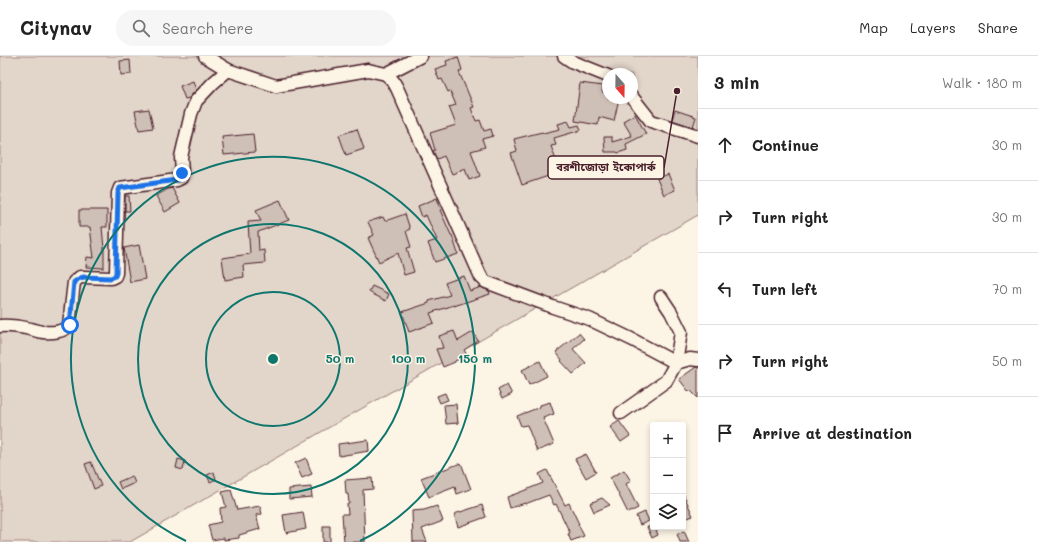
<!DOCTYPE html>
<html lang="en">
<head>
<meta charset="utf-8">
<style>
	body { margin:0; font-family:Mali,"Noto Sans Bengali",sans-serif; background:#f6f6f6; color:#222 }
	.controls { position:absolute; right:12px; bottom:12px; display:grid; overflow:hidden; border-radius:4px; box-shadow:0 2px 6px #0003 }
	.controls button { width:36px; height:36px; display:grid; place-items:center; padding:0; border:0; border-bottom:1px solid #e0e0e0; background:#fff; color:#222; font:20px sans-serif }
	.compass { position:absolute; left:602px; top:12px; width:36px; height:36px; border-radius:50%; background:#fff; box-shadow:0 2px 6px #0003; rotate:160deg }
	.stop { position:absolute; width:12px; height:12px; margin:-9px; border:3px solid #1a73e8; border-radius:50%; background:#fff }
	.stop.end { background:#1a73e8; border-color:#fff; box-shadow:0 1px 4px #0008 }
	.list { margin:0; padding:0; list-style:none }
	h2 { display:flex; justify-content:space-between; align-items:center; height:52px; margin:0; padding:0 16px; font-size:17px }
	h2 small { font-size:13px; font-weight:400; color:#767676 }
	.list li { display:grid; grid-template-columns:26px 1fr auto; gap:12px; align-items:center; box-sizing:border-box; height:72px; padding:0 16px; border-top:1px solid #e0e0e0 }
	.list b { display:block; font-size:15px; white-space:nowrap }
	.list em { font-size:13px; font-style:normal; color:#767676 }
	.icon { flex:none; width:22px; height:22px; fill:none; stroke:currentColor; stroke-width:2; stroke-linecap:round; stroke-linejoin:round }
	.map { position:relative; flex:none; width:698px; height:486px; overflow:hidden }
	header { display:flex; align-items:center; gap:24px; box-sizing:border-box; height:56px; padding:0 20px; background:#fff; border-bottom:1px solid #e0e0e0 }
	header strong { font-size:19px }
	nav { display:flex; gap:22px; margin-inline-start:auto; font-size:14px }
	.search { width:280px; height:36px; background:#f6f6f6; display:flex; align-items:center; gap:10px; box-sizing:border-box; padding:0 14px; border-radius:22px; color:#767676; font-size:15px }
	main { display:flex }
	aside { flex:1; background:#fff }
	.map>svg:first-child { display:block }
	.green { fill:#e2d5ca; stroke:#967a7a; fill-rule:evenodd }
	.building { fill:#cfc0b7; stroke:#4a1f2b }
	.lines { fill:none; stroke-linecap:round; stroke-linejoin:round }
	.minor-casing { stroke:#4a1f2b; stroke-width:15 }
	.minor { stroke:#fcf5e5; stroke-width:12 }
	.route { stroke:#1a73e8; stroke-width:5 }
	.ring { fill:none; stroke:#0f766e; stroke-width:2 }
	.centre { fill:#0f766e; stroke:#fcf5e5; stroke-width:2 }
	.ring-label { font-size:12px; text-anchor:middle; font-weight:bold; fill:#0f766e; stroke:#fcf5e5; stroke-width:3; stroke-linejoin:round; paint-order:stroke }
	.leader { fill:none; stroke:#4a1f2b; stroke-width:1.5 }
	.callout-dot { fill:#4a1f2b; stroke:#fcf5e5; stroke-width:1.5 }
	.callout { fill:#fcf5e5; stroke:#4a1f2b; stroke-width:1.5 }
	.callout-label { font-size:11px; text-anchor:middle; font-weight:bold; fill:#4a1f2b }
</style>
</head>
<body>
<header>
<strong>Citynav</strong>
<div class="search"><svg class="icon" aria-label="search" viewBox="0 0 24 24"><circle cx="10" cy="10" r="6"/><path d="M15 15l6 6"/></svg>Search here</div>
<nav><a>Map</a><a>Layers</a><a>Share</a></nav>
</header>
<main>
<div class="map">
<svg width="698" height="486" viewBox="0 0 698 486">
	<rect width="100%" height="100%" fill="#fcf5e5"/>
	<filter id="ink" filterUnits="userSpaceOnUse"><feTurbulence type="fractalNoise" baseFrequency=".025" numOctaves="2"/><feDisplacementMap in="SourceGraphic" scale="8" xChannelSelector="R" yChannelSelector="G"/><feConvolveMatrix kernelMatrix="1 2 1 2 8 2 1 2 1" color-interpolation-filters="sRGB"/></filter>
	<g filter="url(#ink)">
		<!-- green -->
		<path class="green" d="M0,0H698V159L130,486H0ZM608,18H632V42H608Z"/>
		<!-- building -->
		<g class="building">
			<polygon points="458,1 462,14 459,16 474,51 471,52 476,65 480,64 484,75 491,73 493,80 482,83 485,91 471,95 480,120 469,124 465,113 452,118 444,100 437,103 433,95 435,94 430,77 456,69 449,51 456,49 450,35 448,36 442,23 439,24 435,13 447,9 446,5"/>
			<polygon points="130,4 131,18 121,19 120,5"/>
			<polygon points="193,25 196,34 189,42 185,43 180,30"/>
			<polygon points="580,27 603,30 602,36 608,37 608,42 619,42 614,65 599,61 598,69 575,65"/>
			<polygon points="149,53 153,72 139,74 135,55"/>
			<polygon points="675,54 696,61 693,71 672,64"/>
			<polygon points="635,58 646,78 626,88 627,94 618,97 617,96 605,96 604,81 612,81 612,86 632,80 623,65"/>
			<polygon points="568,65 571,71 579,69 581,74 554,82 556,89 551,90 560,116 522,129 511,97 517,95 514,83 542,76 543,77 560,73 558,68"/>
			<polygon points="357,73 364,93 346,99 339,79"/>
			<polygon points="253,78 255,96 224,99 222,81"/>
			<polygon points="668,118 675,134 664,139 657,123"/>
			<polygon points="172,132 180,147 165,156 156,140 168,133"/>
			<polygon points="125,140 129,140 130,155 125,155"/>
			<polygon points="437,142 441,154 440,154 451,179 452,179 458,198 435,206 428,187 437,184 426,159 422,161 418,150"/>
			<polygon points="280,144 289,164 258,176 259,195 264,194 265,207 243,209 244,221 225,224 222,202 250,198 248,166 261,165 256,154"/>
			<polygon points="79,154 107,154 107,171 102,171 104,193 104,212 86,211 87,201 94,202 90,171 79,171"/>
			<polygon points="405,158 410,173 406,175 411,191 407,192 414,216 404,219 398,197 379,206 368,182 374,179 368,166 383,161 385,165"/>
			<polygon points="139,189 145,223 130,226 124,192"/>
			<polygon points="464,220 470,235 481,231 489,235 490,238 454,250 454,249 430,257 434,267 409,276 402,256 429,247 429,245 450,239 445,227"/>
			<polygon points="372,230 389,238 386,245 369,236"/>
			<polygon points="454,275 458,285 473,276 478,285 464,294 467,299 455,305 455,306 443,311 436,293 443,292 439,280"/>
			<polygon points="579,277 584,283 573,293 586,307 573,318 561,305 562,304 556,296"/>
			<polygon points="540,305 547,320 529,329 522,314"/>
			<polygon points="696,311 698,311 698,342 690,334 689,336 679,323"/>
			<polygon points="507,329 512,338 502,343 498,334"/>
			<polygon points="445,337 448,344 440,347 437,340"/>
			<polygon points="550,346 554,358 543,362 554,388 537,395 527,369 521,370 517,360 540,351 540,349"/>
			<polygon points="456,348 458,367 446,368 444,349"/>
			<polygon points="619,365 630,380 621,386 610,371"/>
			<polygon points="368,384 369,395 339,400 338,388"/>
			<polygon points="586,398 596,416 586,422 575,403"/>
			<polygon points="306,402 312,418 302,422 295,407"/>
			<polygon points="178,403 185,405 183,414 176,412"/>
			<polygon points="91,406 101,430 94,433 85,408"/>
			<polygon points="461,407 471,433 457,438 455,431 429,441 421,422"/>
			<polygon points="547,414 565,449 569,447 579,468 578,468 584,480 571,485 568,478 570,477 556,448 554,449 549,439 525,448 525,447 510,452 507,441 518,437 543,427 539,418"/>
			<polygon points="624,414 631,425 626,428 638,452 628,457 616,433 610,422"/>
			<polygon points="214,416 216,423 210,426 207,419"/>
			<polygon points="132,420 135,427 121,433 118,426"/>
			<polygon points="372,422 373,433 363,434 365,486 344,486 342,458 348,458 347,448 349,448 348,438 346,438 345,424"/>
			<polygon points="311,431 312,441 289,443 289,433"/>
			<polygon points="231,434 237,454 260,450 262,458 256,459 260,473 239,479 239,482 224,484 224,482 212,484 208,469 221,466 220,452 226,451 222,436"/>
			<polygon points="683,437 693,460 685,463 683,458"/>
			<polygon points="602,442 610,449 594,456 590,447"/>
			<polygon points="482,449 486,461 458,471 454,458"/>
			<polygon points="437,450 443,465 422,473 427,486 413,486 412,455 424,454"/>
			<polygon points="303,456 306,473 286,477 283,459"/>
			<polygon points="645,456 649,465 640,469 636,460"/>
			<rect x="323" y="470" width="7" height="16"/>
			<polygon points="647,471 655,471 658,479 652,482"/>
			<polygon points="684,475 689,486 680,486 677,478"/>
		</g>
		<g class="lines">
			<defs>
				<g id="minor">
					<polyline points="205,0 228,14 276,30 368,14 386,18 421,0"/>
					<polyline points="564,0 573,6 608,20"/>
					<polyline points="386,18 393,25 397,32 481,221 486,226 553,251 589,263 631,283 676,307"/>
					<polyline points="632,41 651,65 698,80"/>
					<path d="M0,270C11,269 21,271 31,273C35,274 39,276 43,276C52,277 64,276 69,269L74,226L80,221H84L111,222L115,220L116,217L118,137L120,132L177,124L181,122L182,117L181,101L191,58L196,45L213,27L228,14"/>
					<polyline points="676,307 690,303 698,304"/>
					<polyline points="621,357 666,325 676,307 681,276 671,256 661,241"/>
				</g>
			</defs>
			<!-- minor casing -->
			<use href="#minor" class="minor-casing"/>
			<!-- minor -->
			<use href="#minor" class="minor"/>
		</g>
	</g>
	<g class="lines" filter="url(#ink)">
		<!-- route -->
		<polyline class="route" points="70,269 74,226 80,222 84,221 111,222 115,220 116,217 118,137 120,132 177,124 181,122 182,117"/>
	</g>
	<!-- distance rings -->
	<g class="ring">
		<circle cx="273" cy="303" r="67"/>
		<circle cx="273" cy="303" r="135"/>
		<path d="M186 485A202 202 0 1 1 360 485"/>
	</g>
	<circle cx="273" cy="303" r="6" class="centre"/>
	<g class="ring-label">
		<text x="340" y="307">50 m</text>
		<text x="408" y="307">100 m</text>
		<text x="475" y="307">150 m</text>
	</g>
	<!-- callouts -->
	<path class="leader" d="M677 35L664 112"/>
	<circle class="callout-dot" cx="677" cy="35" r="4"/>
	<rect class="callout" x="548" y="100" width="116" height="23" rx="4"/>
	<g class="callout-label">
		<text x="606" y="115">বরশীজোড়া ইকোপার্ক</text>
	</g>
</svg>
<div class="controls">
<button>+</button>
<button>−</button>
<button><svg class="icon" aria-label="layers" viewBox="0 0 24 24"><path d="M12 4l9 5-9 5-9-5zM3 14l9 5 9-5"/></svg></button>
</div>
<svg class="compass" viewBox="-18 -18 36 36"><path d="M0-13l5 13h-10z" fill="#e53935"/><path d="M0 13l5-13h-10z" fill="#767676"/></svg>
<div class="stop" style="left:70px;top:269px"></div>
<div class="stop end" style="left:182px;top:117px"></div>
</div>
<aside>
<h2>3 min<small>Walk · 180 m</small></h2>
<ul class="list">
<li><svg class="icon" aria-label="ahead" viewBox="0 0 24 24"><path d="M12 20V5M6 11l6-6 6 6"/></svg><div><b>Continue</b></div><em>30 m</em></li>
<li><svg class="icon" aria-label="right" viewBox="0 0 24 24"><path d="M7 20v-9h11M14 6l5 5-5 5"/></svg><div><b>Turn right</b></div><em>30 m</em></li>
<li><svg class="icon" aria-label="left" viewBox="0 0 24 24"><path d="M17 20v-9H6M10 6l-5 5 5 5"/></svg><div><b>Turn left</b></div><em>70 m</em></li>
<li><svg class="icon" aria-label="right" viewBox="0 0 24 24"><path d="M7 20v-9h11M14 6l5 5-5 5"/></svg><div><b>Turn right</b></div><em>50 m</em></li>
<li><svg class="icon" aria-label="arrive" viewBox="0 0 24 24"><path d="M6 21V4h12l-3 4 3 4H6"/></svg><div><b>Arrive at destination</b></div></li>
</ul>
</aside>
</main>
</body>
</html>
